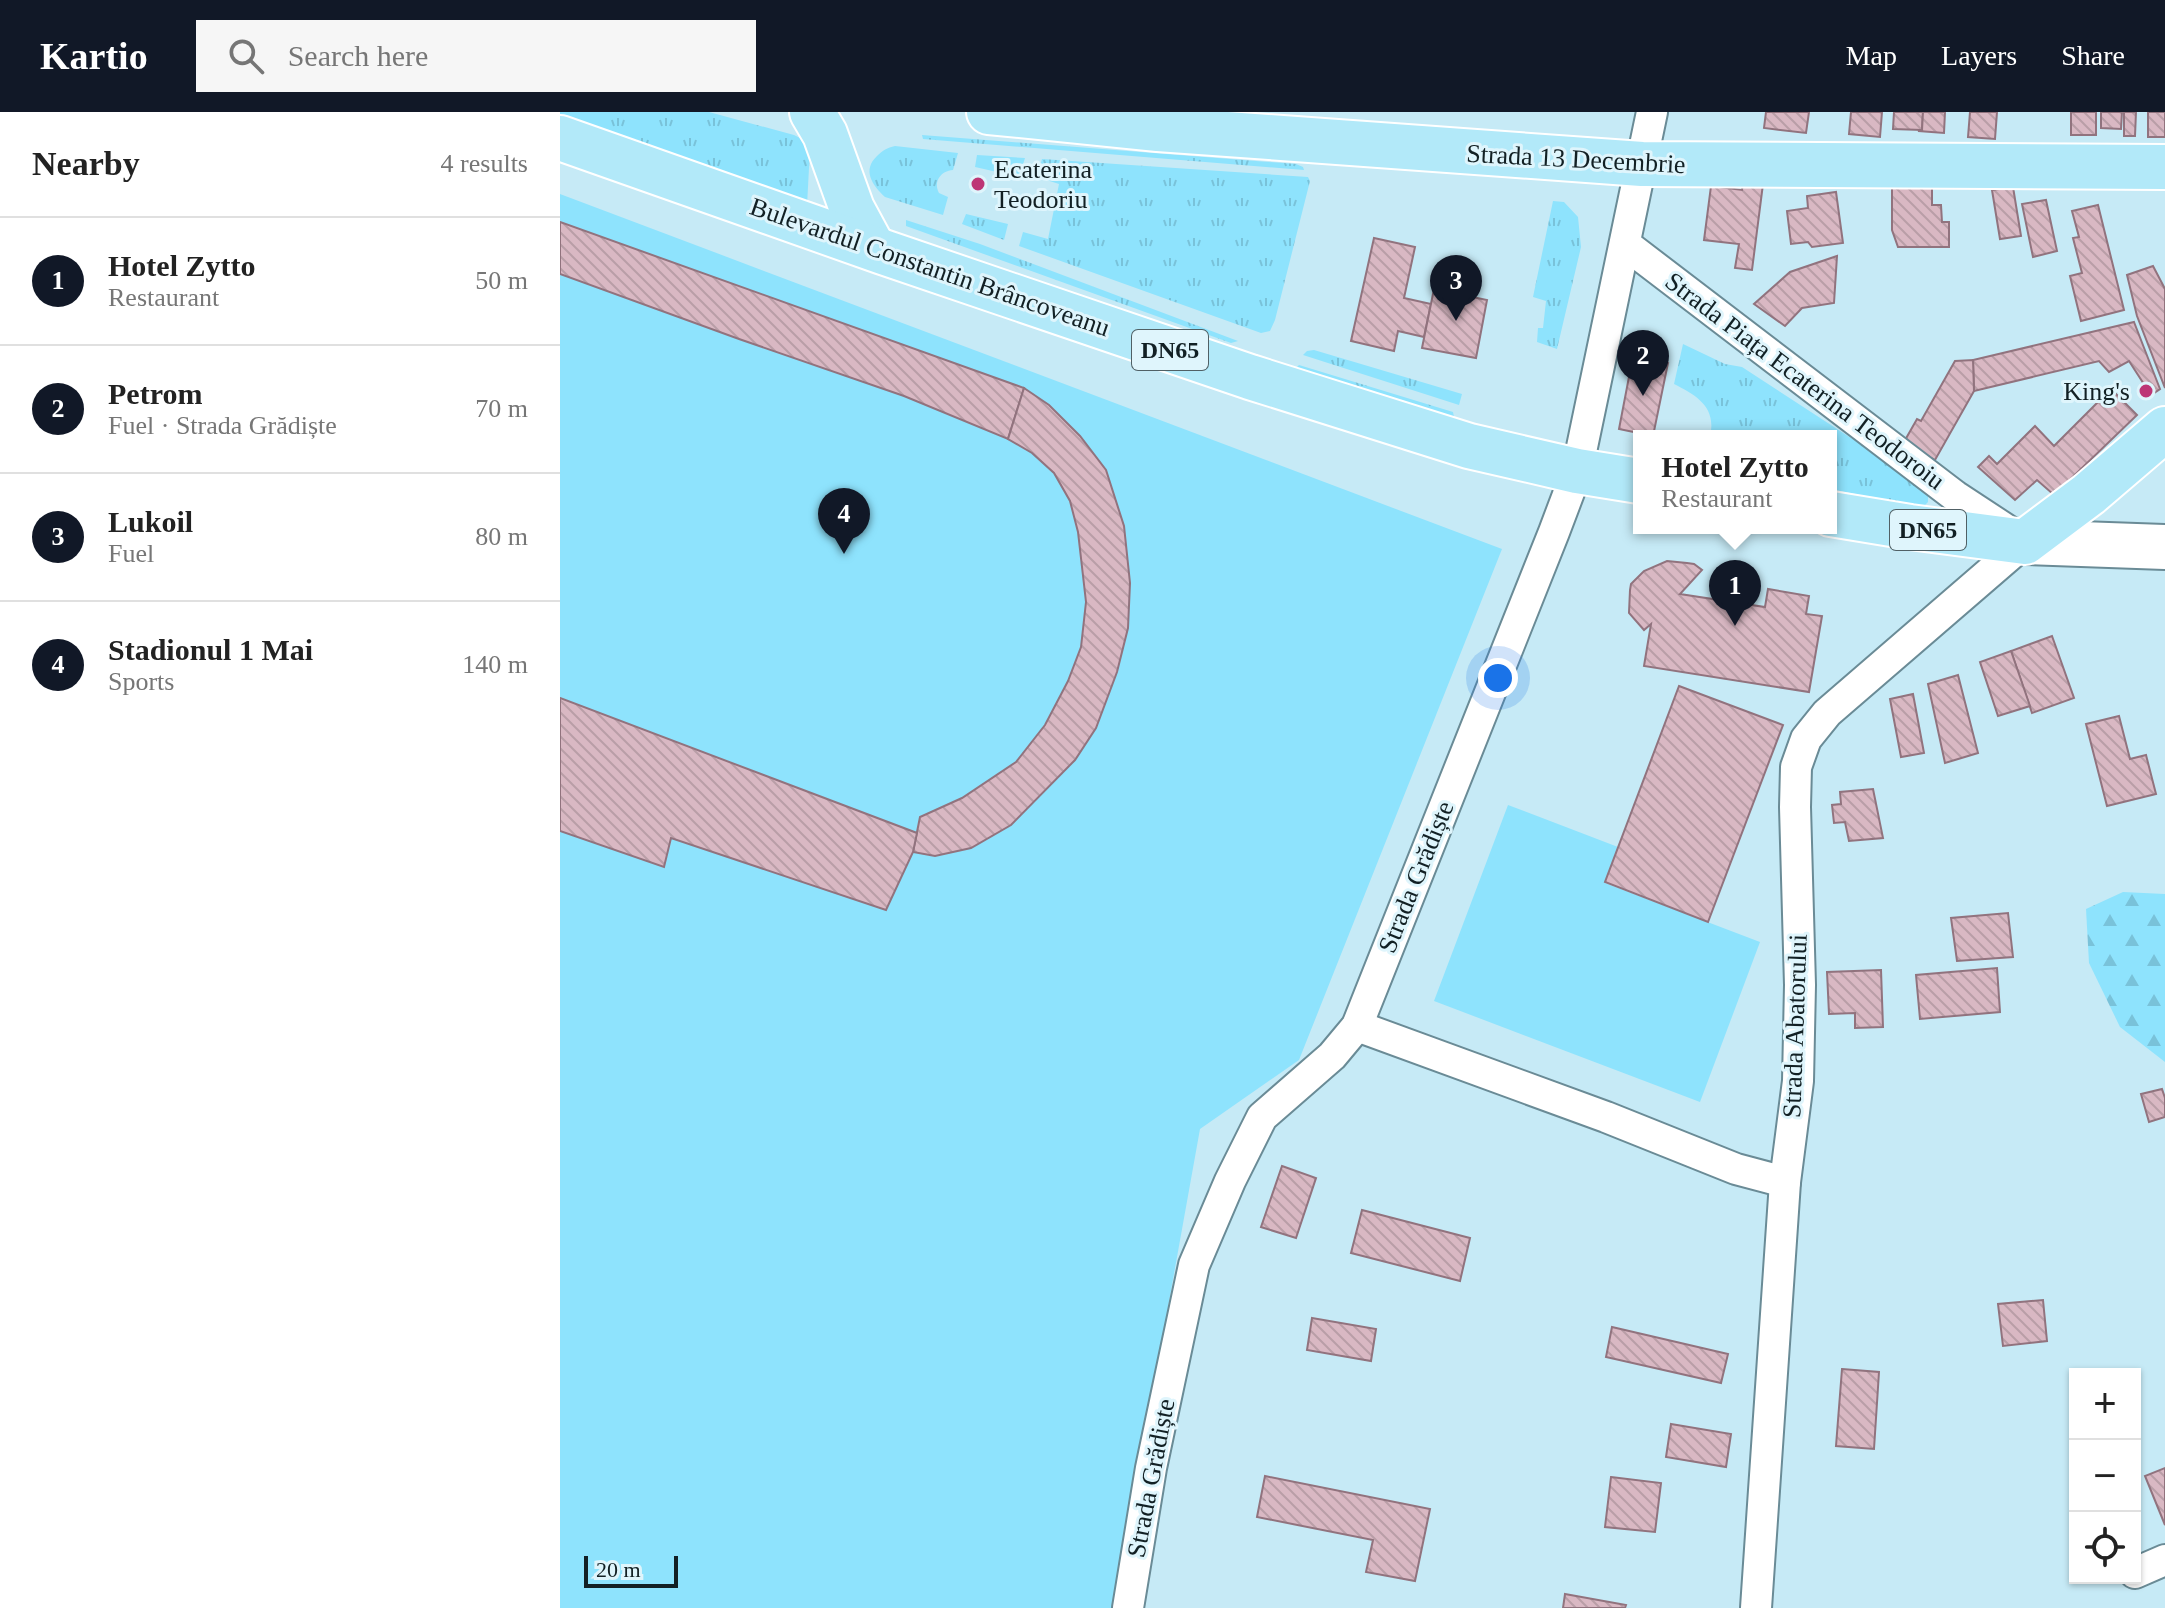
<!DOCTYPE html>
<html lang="en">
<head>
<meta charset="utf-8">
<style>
	body { margin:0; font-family:Georgia,serif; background:#f6f6f6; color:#222 }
	.controls { position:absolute; right:24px; bottom:24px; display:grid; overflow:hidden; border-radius:0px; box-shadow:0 2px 6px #0004 }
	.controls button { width:72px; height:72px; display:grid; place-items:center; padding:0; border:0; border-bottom:2px solid #e0e0e0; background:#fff; color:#222; font:40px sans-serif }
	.scale { position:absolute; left:24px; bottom:20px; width:94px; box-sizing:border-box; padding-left:8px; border:4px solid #122024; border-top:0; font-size:22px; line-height:28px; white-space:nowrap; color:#122024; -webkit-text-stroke:6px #dff5fc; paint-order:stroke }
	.you { position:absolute; left:938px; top:566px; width:28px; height:28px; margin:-20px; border:6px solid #fff; border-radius:50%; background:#1a73e8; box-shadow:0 0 0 12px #1a73e833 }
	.badge { display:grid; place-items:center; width:52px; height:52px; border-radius:50%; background:#111827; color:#fff; font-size:26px; font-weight:700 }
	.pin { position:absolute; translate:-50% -66px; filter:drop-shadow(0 2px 4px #0008) }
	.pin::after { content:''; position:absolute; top:42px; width:28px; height:24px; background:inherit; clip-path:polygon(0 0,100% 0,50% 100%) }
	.popup { position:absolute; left:1073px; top:318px; width:204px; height:104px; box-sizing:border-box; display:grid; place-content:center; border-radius:0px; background:#fff; filter:drop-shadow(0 2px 6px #0005); font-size:26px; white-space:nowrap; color:#767676 }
	.popup b { font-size:30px; color:#222 }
	.popup::after { content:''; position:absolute; left:50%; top:100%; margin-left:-16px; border:16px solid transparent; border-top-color:#fff }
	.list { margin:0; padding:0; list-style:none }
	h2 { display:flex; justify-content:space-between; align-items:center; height:104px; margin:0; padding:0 32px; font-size:34px }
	h2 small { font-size:26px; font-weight:400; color:#767676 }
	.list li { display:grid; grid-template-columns:52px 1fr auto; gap:24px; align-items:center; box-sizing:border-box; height:128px; padding:0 32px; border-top:2px solid #e0e0e0 }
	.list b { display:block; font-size:30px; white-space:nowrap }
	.list p { margin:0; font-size:26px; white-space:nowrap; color:#767676 }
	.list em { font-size:26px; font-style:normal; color:#767676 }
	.icon { flex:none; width:44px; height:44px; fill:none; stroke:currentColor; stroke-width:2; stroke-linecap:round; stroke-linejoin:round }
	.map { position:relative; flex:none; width:1605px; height:1496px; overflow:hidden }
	header { display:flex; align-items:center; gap:48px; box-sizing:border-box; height:112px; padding:0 40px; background:#111827; color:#fff }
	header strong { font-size:38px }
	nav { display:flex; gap:44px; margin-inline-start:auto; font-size:28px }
	.search { width:560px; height:72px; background:#f6f6f6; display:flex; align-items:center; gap:20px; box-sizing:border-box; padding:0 28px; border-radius:0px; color:#767676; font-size:30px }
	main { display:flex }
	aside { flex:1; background:#fff }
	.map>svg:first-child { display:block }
	.grass { fill:url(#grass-tufts) }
	.forest { fill:url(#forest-firs) }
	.pitch { fill:#8ee3fd }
	.building { fill:url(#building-back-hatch); stroke:#91737e; stroke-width:2 }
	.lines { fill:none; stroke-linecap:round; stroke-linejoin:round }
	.street-casing { stroke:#6a8b96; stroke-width:34 }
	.secondary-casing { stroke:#6a8b96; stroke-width:48 }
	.primary-casing { stroke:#fff; stroke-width:48 }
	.street { stroke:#fff; stroke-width:30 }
	.secondary { stroke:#fff; stroke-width:44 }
	.primary { stroke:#b2e9f9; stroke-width:44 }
	.poi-dot { fill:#bd3676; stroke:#dff5fc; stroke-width:3 }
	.labels { text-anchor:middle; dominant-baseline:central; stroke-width:6; stroke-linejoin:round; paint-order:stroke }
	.shield { fill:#dff5fc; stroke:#506065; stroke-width:2 }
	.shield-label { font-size:24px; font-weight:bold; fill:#122024 }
	.street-label { font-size:26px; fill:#122024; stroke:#dff5fc }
	.poi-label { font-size:26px; fill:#122024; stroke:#dff5fc; text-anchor:start }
</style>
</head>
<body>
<header>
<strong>Kartio</strong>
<div class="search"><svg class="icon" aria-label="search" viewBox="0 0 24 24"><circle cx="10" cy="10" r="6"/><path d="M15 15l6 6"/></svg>Search here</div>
<nav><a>Map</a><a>Layers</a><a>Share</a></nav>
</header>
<main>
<aside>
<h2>Nearby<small>4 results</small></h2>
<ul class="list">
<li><span class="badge">1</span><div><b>Hotel Zytto</b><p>Restaurant</p></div><em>50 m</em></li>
<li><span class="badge">2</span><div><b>Petrom</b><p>Fuel · Strada Grădiște</p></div><em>70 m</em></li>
<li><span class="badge">3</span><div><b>Lukoil</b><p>Fuel</p></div><em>80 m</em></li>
<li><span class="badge">4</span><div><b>Stadionul 1 Mai</b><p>Sports</p></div><em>140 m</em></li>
</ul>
</aside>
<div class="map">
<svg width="1605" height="1496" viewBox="0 0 1605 1496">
	<defs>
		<pattern id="grass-tufts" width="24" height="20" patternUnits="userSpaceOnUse" patternTransform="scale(2)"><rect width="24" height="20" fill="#8ee3fd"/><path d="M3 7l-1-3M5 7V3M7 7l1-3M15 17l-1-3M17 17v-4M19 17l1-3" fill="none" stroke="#79c2d9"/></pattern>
		<pattern id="forest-firs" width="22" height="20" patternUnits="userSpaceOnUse" patternTransform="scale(2)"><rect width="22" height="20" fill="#8ee3fd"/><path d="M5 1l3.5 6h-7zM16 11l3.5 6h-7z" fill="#79c2d9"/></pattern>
		<pattern id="building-back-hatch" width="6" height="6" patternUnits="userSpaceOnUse" patternTransform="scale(2)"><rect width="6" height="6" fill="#d9b8c3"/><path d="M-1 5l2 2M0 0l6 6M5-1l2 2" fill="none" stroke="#b99ea7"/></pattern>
	</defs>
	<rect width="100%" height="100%" fill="#c6eaf6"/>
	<!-- grass -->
	<g class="grass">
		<polygon points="0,0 149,0 234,23 246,29 250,37 247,94 0,2"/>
		<polygon points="362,23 736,52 743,55 744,58 363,27"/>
		<path d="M335,34L398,41L393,58C381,59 373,69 379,81L388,85L383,103L325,85C312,73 302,58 317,44C323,38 327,36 335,34Z"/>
		<polygon points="417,43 465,46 459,65 415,55"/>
		<polygon points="482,47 748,65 750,69 715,208 710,219 701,221 459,134 463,120 488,127 499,72 477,65"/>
		<polygon points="993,89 1004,90 1018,105 1021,135 997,237 977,230 978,216 983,216 986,189 973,185"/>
		<polygon points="406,102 448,112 444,128 402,112"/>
		<polygon points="346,108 420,132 678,229 671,231 346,114"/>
		<path d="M1123,232L1165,252L1182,255L1363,373L1368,382V390L1362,396L1271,377V324H1150C1157,295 1136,283 1114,272Z"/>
		<polygon points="754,238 902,282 899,293 743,243 747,239"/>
		<polygon points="739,253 893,300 894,305 888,309 736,256"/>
	</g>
	<!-- forest -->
	<polygon class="forest" points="1563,780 1605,782 1605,950 1560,915 1529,851 1526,797"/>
	<!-- pitch -->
	<g class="pitch">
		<polygon points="0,82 942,437 739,948 640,1017 554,1496 0,1496"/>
		<polygon points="948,693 1058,735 1045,771 1200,830 1140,990 874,889"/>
	</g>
	<!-- building -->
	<g class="building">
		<polygon points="1206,0 1249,0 1246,21 1204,16"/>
		<polygon points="1291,0 1322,0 1320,25 1289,22"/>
		<polygon points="1334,0 1363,0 1362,18 1333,17"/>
		<polygon points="1363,0 1385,0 1384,21 1358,19 1362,18"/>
		<polygon points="1410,0 1437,0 1435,27 1408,25"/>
		<rect x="1511" y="0" width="25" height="23"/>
		<polygon points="1541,0 1562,0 1561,17 1541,16"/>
		<polygon points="1564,0 1576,0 1575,24 1564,24"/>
		<rect x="1588" y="0" width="17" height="25"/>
		<polygon points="1183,69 1203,72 1192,158 1175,156 1179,132 1144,128 1151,74 1182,78"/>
		<polygon points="1332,74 1372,74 1372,93 1381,93 1382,110 1389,110 1389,135 1338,135 1332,118"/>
		<polygon points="1453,75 1461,124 1440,127 1432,78"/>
		<polygon points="1276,80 1283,131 1252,135 1248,130 1231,132 1227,99 1248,96 1247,84"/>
		<polygon points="1486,88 1497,139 1473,145 1462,92"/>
		<polygon points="1538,93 1564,198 1521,209 1510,164 1522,161 1513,126 1519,125 1512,99"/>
		<polygon points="0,110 464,276 448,327 344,284 179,227 0,162"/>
		<polygon points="814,126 855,135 844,186 871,192 864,225 838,219 834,239 791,229"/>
		<polygon points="1277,144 1274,191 1242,196 1225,214 1194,192 1230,160"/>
		<polygon points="1593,154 1605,177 1605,276 1577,204 1567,163"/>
		<polygon points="874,177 927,188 916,246 862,236"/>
		<polygon points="1574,210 1600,277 1591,283 1569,249 1549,260 1539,249 1414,279 1413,248"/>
		<polygon points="1073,244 1108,251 1093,324 1059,317"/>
		<polygon points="1413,248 1414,279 1375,348 1344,330 1357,307 1361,309 1395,249"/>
		<polygon points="464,276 489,293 520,324 546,358 564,414 570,471 568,516 557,560 536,616 515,648 451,713 411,736 375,744 353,740 360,705 402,686 456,650 485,613 508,569 521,535 526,490 518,420 510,389 494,361 472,341 448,327"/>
		<polygon points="1551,277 1577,303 1494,383 1477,368 1455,388 1418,355 1429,344 1437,352 1475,314 1494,334"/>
		<polygon points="1107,449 1127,451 1134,452 1142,458 1120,482 1205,495 1208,477 1249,484 1246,502 1262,504 1249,580 1084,554 1091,512 1084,518 1069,501 1070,478 1071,472 1084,459"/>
		<polygon points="1492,524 1514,586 1472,601 1451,539"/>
		<polygon points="1451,539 1470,594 1438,604 1420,550"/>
		<polygon points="1398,563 1418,641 1385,651 1368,572"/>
		<polygon points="1119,574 1223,613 1148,810 1045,770"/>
		<polygon points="1353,582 1364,641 1341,645 1330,587"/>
		<polygon points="0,586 357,721 353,740 326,798 111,726 104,755 0,719"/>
		<polygon points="1559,604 1570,647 1586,643 1596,682 1547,694 1526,612"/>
		<polygon points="1313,677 1323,726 1289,729 1285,710 1274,711 1272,693 1281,692 1280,680"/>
		<polygon points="1448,801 1453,845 1397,849 1391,806"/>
		<polygon points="1437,856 1440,900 1360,907 1356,863"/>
		<polygon points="1321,858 1323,915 1295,916 1295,901 1269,902 1267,860"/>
		<polygon points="1602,977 1605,986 1605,1005 1589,1010 1581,982"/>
		<polygon points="722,1054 756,1066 736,1126 701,1115"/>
		<polygon points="802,1098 910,1126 900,1169 791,1141"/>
		<polygon points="1483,1188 1487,1229 1443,1234 1438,1192"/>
		<polygon points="752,1206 816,1217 811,1249 747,1238"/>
		<polygon points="1052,1215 1168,1242 1161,1271 1046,1245"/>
		<polygon points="1282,1257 1319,1260 1314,1337 1276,1334"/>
		<polygon points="1111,1312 1171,1322 1166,1355 1106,1345"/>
		<polygon points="1605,1356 1605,1413 1585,1364"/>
		<polygon points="705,1364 870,1397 855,1469 806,1460 813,1428 697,1405"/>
		<polygon points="1051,1365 1101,1371 1095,1420 1045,1415"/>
		<polygon points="1005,1482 1066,1493 1065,1496 1003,1496"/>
	</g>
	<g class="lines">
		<defs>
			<g id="street">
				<polyline points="1065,132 1395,384 1465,430 1267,601 1246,627 1236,655 1235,695 1240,873 1238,969 1225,1070 1196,1496"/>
				<polyline points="797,914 1046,1005 1176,1057 1225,1070"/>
				<polyline points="1575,1461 1605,1448"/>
				<polyline points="568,1496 591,1356 634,1153 670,1069 702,1005 772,944 797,914 994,420 1017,359 1092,0"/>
			</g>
			<polyline id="secondary" points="1465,430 1605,435"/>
			<g id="primary">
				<polyline points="252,0 265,22 292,97 313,136"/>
				<polyline points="429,0 598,17 1082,52 1605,55"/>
				<polyline points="0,26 323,140 690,265 909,334 1017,359 1079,369"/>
				<polyline points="1271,402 1350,415 1465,430 1529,382 1605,317"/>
			</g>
		</defs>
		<!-- street casing -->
		<use href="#street" class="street-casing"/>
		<!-- secondary casing -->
		<use href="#secondary" class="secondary-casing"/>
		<!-- primary casing -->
		<use href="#primary" class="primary-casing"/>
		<!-- street -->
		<use href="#street" class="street"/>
		<!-- secondary -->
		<use href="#secondary" class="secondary"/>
		<!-- primary -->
		<use href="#primary" class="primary"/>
	</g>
	<!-- markers -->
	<g class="poi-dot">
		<circle cx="418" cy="72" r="8"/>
		<circle cx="1586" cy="279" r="8"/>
	</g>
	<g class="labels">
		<!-- shield labels -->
		<g class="shield">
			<rect x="572" y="218" width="76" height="40" rx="6"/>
			<rect x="1330" y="398" width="76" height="40" rx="6"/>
		</g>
		<g class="shield-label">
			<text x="610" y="238">DN65</text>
			<text x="1368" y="418">DN65</text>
		</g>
		<!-- street labels -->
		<g class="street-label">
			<text transform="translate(1016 47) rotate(3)">Strada 13 Decembrie</text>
			<text transform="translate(370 155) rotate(19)">Bulevardul Constantin Brâncoveanu</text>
			<text transform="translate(1245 269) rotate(37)">Strada Piața Ecaterina Teodoroiu</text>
			<text transform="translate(856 765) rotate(-68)">Strada Grădiște</text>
			<text transform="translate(1235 914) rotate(-88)">Strada Abatorului</text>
			<text transform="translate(591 1366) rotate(-79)">Strada Grădiște</text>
		</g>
		<!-- poi labels -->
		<g class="poi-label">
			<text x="434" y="57">Ecaterina<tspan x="434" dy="30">Teodoriu</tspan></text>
			<text x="1570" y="279" text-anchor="end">King's</text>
		</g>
	</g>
</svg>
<div class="controls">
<button>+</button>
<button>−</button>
<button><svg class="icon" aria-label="locate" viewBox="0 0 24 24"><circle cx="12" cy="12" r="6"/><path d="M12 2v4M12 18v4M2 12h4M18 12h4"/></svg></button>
</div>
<div class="scale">20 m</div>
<div class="you"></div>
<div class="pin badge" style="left:1175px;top:514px">1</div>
<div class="popup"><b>Hotel Zytto</b>Restaurant</div>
<div class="pin badge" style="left:1083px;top:284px">2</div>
<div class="pin badge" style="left:896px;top:209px">3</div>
<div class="pin badge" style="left:284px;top:442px">4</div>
</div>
</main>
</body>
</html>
